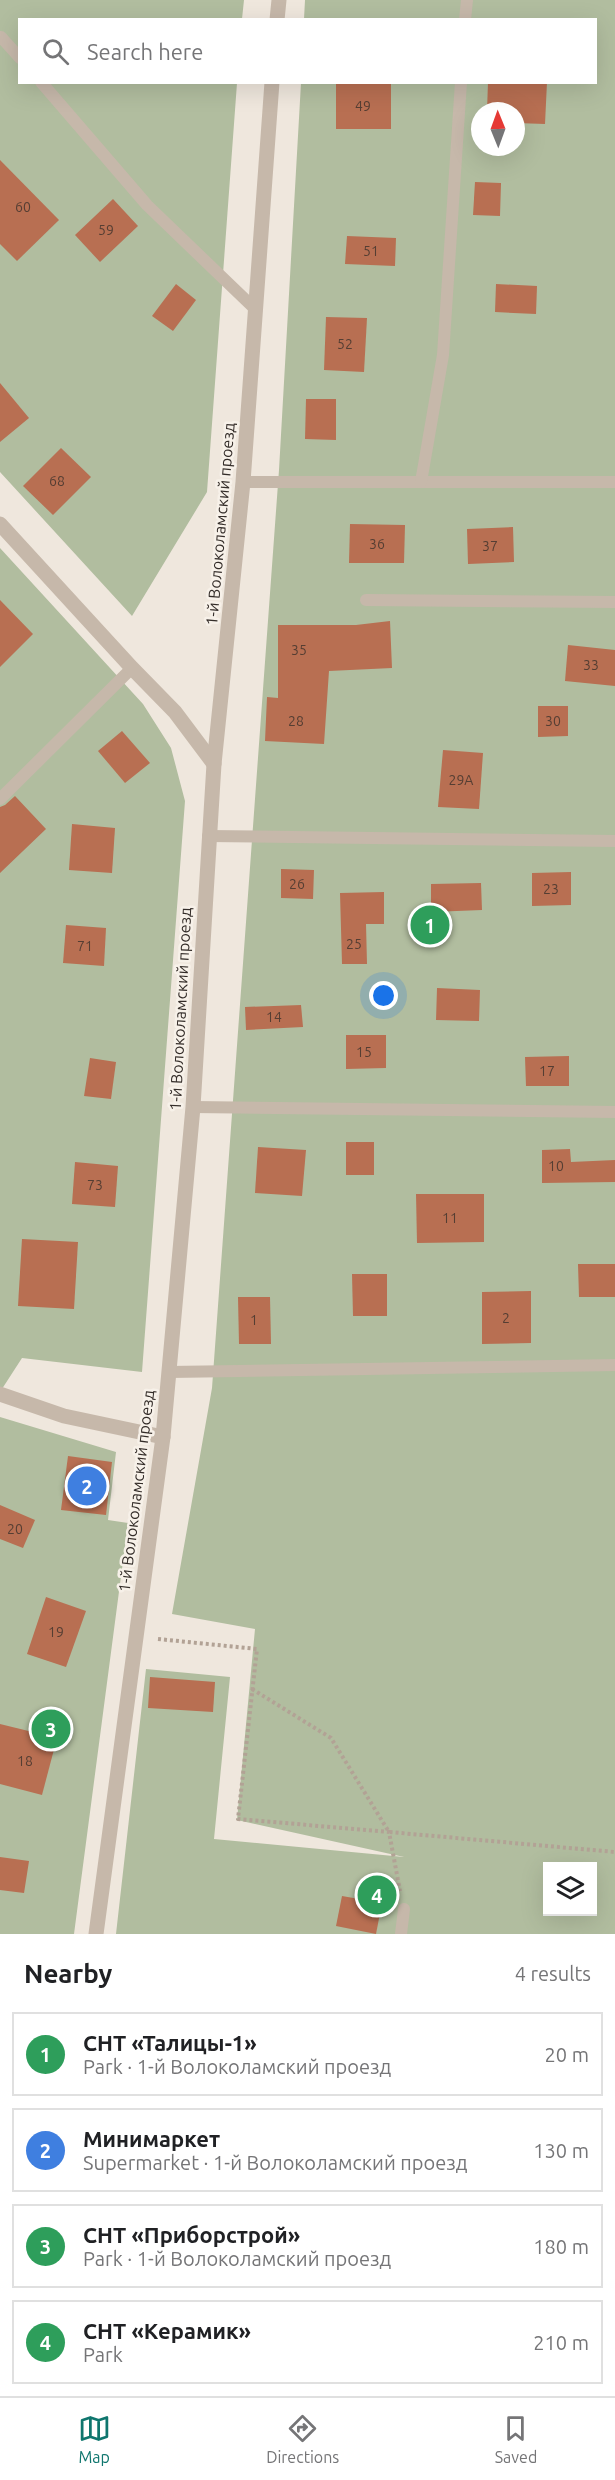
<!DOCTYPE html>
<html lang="en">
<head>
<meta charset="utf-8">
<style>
	body { margin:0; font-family:Ubuntu,sans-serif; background:#f6f6f6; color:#202124 }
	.controls { position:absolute; right:18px; bottom:18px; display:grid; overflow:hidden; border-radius:0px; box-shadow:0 6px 24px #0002 }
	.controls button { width:54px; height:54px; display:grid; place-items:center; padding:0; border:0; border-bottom:2px solid #e0e0e0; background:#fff; color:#202124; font:30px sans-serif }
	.compass { position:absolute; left:471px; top:102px; width:54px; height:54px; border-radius:50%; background:#fff; box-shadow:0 6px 24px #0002; rotate:359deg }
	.you { position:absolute; left:384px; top:996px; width:21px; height:21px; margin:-15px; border:4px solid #fff; border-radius:50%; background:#1a73e8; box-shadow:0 0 0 9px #1a73e833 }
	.badge { display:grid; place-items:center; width:39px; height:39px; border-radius:50%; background:#0f766e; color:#fff; font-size:20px; font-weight:700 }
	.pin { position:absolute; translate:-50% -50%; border:3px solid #fff; box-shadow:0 2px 6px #0006 }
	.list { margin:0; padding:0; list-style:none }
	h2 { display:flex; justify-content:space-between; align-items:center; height:78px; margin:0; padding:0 24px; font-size:26px }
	h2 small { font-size:20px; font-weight:400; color:#757577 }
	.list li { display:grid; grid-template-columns:39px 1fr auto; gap:18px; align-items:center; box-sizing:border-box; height:84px; margin:0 12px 12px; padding:0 12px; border:2px solid #e0e0e0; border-radius:0px }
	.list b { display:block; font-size:22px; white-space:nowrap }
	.list p { margin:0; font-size:20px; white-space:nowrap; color:#757577 }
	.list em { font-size:20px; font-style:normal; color:#757577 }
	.icon { flex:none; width:33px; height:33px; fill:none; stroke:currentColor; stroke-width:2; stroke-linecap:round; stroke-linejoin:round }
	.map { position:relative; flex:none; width:615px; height:1934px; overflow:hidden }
	.search { position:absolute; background:#fff; box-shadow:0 6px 24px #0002; left:18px; right:18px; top:18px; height:66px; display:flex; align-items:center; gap:15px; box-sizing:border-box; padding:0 21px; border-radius:0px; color:#757577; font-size:22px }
	.sheet { height:462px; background:#fff }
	nav { display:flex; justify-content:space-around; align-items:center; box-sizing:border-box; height:84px; border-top:2px solid #e0e0e0; background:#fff; font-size:16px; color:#757577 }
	nav a { display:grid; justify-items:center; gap:3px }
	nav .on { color:#0f766e }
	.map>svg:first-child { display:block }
	.green { fill:#b1bd9f; fill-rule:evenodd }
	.building { fill:#b86f52 }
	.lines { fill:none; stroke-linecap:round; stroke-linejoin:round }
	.path { stroke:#b2a295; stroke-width:4; stroke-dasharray:3 3; stroke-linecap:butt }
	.service { stroke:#c6b8aa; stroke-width:12 }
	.minor { stroke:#c6b8aa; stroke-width:15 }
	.labels { text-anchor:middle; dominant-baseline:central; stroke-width:5; stroke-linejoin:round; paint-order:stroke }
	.number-label { font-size:14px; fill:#553e33 }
	.street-label { font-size:16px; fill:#342d29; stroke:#f7f1e9 }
</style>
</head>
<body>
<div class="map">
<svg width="615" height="1934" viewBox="0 0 615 1934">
	<rect width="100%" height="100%" fill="#efe7dd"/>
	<!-- green -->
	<g class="green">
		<polygon points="0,0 244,0 242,19 20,20 20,82 237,83 207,492 132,616 0,472"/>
		<path d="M305,0H615V1934H116L146,1669L230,1677L214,1839L404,1857L237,1820L255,1629L172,1614L212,1388L279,470L301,83L596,82V20L304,19ZM480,111H516V147H480ZM548,1866H592V1912H548Z"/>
		<polygon points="0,548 143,704 171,748 185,801 142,1372 22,1358 0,1392"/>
		<polygon points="0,1417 116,1452 108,1520 128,1523 74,1934 0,1934"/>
	</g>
	<!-- building -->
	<g class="building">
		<rect x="336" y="82" width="55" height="47"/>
		<polygon points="488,82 547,82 545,124 516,123 516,111 487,111"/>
		<polygon points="0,160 59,220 17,261 0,244"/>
		<polygon points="475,182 501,183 500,216 473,215"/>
		<polygon points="113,199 138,226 100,262 75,235"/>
		<polygon points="347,236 396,238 395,266 345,264"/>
		<polygon points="176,284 196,300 173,331 152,316"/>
		<polygon points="496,284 537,286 536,314 495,312"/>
		<polygon points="326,317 367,318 364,372 324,370"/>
		<polygon points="0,383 29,418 0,442"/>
		<polygon points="306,399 336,399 336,440 305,439"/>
		<polygon points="61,448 91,477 53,515 23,486"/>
		<polygon points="350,524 405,525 404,563 349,563"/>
		<polygon points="513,527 514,562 468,564 467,529"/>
		<polygon points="0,600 33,634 0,667"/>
		<polygon points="390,621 392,668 329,671 324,744 265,741 267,697 278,698 278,625 356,625"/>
		<polygon points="568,645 615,650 615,686 565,681"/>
		<polygon points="538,706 568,706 568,736 538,737"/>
		<polygon points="122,731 150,763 125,783 98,751"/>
		<polygon points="443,750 483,753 479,809 438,807"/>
		<polygon points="15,796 46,829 0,873 0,807 5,805"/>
		<polygon points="72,824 115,828 112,873 69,870"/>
		<polygon points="281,869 314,870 313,899 281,898"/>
		<polygon points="571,872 571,905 532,906 532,873"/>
		<polygon points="481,883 482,910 431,912 431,884"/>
		<polygon points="384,892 384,924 366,924 367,964 342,964 340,893"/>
		<polygon points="66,925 106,928 104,966 63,963"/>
		<polygon points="437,988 480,990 479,1021 436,1020"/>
		<polygon points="301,1005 303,1027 246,1030 245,1007"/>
		<polygon points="346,1035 386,1035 386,1068 346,1069"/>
		<polygon points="569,1056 569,1086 526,1086 525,1057"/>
		<polygon points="90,1058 116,1062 111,1099 84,1096"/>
		<rect x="346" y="1142" width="28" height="33"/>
		<polygon points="258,1147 306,1150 302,1196 255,1193"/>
		<polygon points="570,1149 571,1162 615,1160 615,1182 542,1183 542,1150"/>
		<polygon points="75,1162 118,1166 115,1207 72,1204"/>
		<polygon points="416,1194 484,1194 484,1242 417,1243"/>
		<polygon points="22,1239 78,1242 74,1309 18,1306"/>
		<polygon points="578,1264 615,1264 615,1297 579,1297"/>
		<polygon points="352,1274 387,1274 387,1316 353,1316"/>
		<polygon points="531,1291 531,1343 482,1344 482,1292"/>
		<polygon points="238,1297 270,1297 271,1344 239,1344"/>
		<polygon points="68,1456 112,1462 106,1515 61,1510"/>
		<polygon points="0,1505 35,1520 23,1548 0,1539"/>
		<polygon points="46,1597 86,1611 66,1667 27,1654"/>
		<polygon points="150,1677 215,1682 213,1712 148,1708"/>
		<polygon points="0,1724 57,1738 42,1795 0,1784"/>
		<polygon points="0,1857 29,1861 24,1893 0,1890"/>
		<polygon points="342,1896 382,1903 376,1934 336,1926"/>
	</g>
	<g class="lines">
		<!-- path -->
		<g class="path">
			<polyline points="158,1639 257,1649 238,1819 389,1832 400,1891"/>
			<polyline points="252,1689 331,1738 389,1832 615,1852"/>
		</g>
		<!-- service -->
		<g class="service">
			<polyline points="465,20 467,0"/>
			<polyline points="1,37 20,58"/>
			<polyline points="41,82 147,205 254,308"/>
			<polyline points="243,482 615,482"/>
			<polyline points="421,482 443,355 461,82"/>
			<polyline points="366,600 615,602"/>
			<polyline points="0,799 132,668"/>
			<polyline points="208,836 615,841"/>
			<polyline points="193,1107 615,1112"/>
			<polyline points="169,1372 615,1365"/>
			<polyline points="401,1934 404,1909"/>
		</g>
		<!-- minor -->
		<g class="minor">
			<polyline points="277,20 279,0"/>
			<polyline points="0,524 132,668 175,712 214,764"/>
			<polyline points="0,1394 64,1416 163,1437"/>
			<polyline points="96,1934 163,1437 193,1107 214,764 243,482 272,82"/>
		</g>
	</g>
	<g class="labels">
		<!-- number labels -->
		<g class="number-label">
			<text x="363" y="106">49</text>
			<text x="23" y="207">60</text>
			<text x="106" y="230">59</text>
			<text x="371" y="251">51</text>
			<text x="345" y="344">52</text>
			<text x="57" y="481">68</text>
			<text x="377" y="544">36</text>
			<text x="490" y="546">37</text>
			<text x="299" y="650">35</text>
			<text x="591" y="665">33</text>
			<text x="296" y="721">28</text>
			<text x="553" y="721">30</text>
			<text x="461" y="780">29А</text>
			<text x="297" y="884">26</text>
			<text x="551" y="889">23</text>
			<text x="354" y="944">25</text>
			<text x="85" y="946">71</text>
			<text x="274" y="1017">14</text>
			<text x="364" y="1052">15</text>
			<text x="547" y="1071">17</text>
			<text x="556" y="1166">10</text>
			<text x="95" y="1185">73</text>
			<text x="450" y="1218">11</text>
			<text x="506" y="1318">2</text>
			<text x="254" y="1320">1</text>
			<text x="15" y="1529">20</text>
			<text x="56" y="1632">19</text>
			<text x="25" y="1761">18</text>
		</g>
		<!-- street labels -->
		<g class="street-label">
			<text transform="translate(220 524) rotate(-85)">1-й Волоколамский проезд</text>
			<text transform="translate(180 1009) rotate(-87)">1-й Волоколамский проезд</text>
			<text transform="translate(136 1491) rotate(-83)">1-й Волоколамский проезд</text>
		</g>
	</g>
</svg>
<div class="controls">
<button><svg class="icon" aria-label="layers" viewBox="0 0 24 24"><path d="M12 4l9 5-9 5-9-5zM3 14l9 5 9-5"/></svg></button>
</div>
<svg class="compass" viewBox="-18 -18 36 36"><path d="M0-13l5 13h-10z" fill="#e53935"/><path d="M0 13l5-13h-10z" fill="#757577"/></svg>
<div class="you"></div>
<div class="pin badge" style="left:430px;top:925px;background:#2e9e5b">1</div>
<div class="pin badge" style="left:87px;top:1486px;background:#3f7fe0">2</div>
<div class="pin badge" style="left:51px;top:1729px;background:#2e9e5b">3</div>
<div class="pin badge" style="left:377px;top:1895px;background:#2e9e5b">4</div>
<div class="search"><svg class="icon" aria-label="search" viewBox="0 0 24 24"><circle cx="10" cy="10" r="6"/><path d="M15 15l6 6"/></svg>Search here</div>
</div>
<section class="sheet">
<h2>Nearby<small>4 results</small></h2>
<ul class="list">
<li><span class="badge" style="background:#2e9e5b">1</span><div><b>СНТ «Талицы-1»</b><p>Park · 1-й Волоколамский проезд</p></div><em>20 m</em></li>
<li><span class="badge" style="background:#3f7fe0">2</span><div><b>Минимаркет</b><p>Supermarket · 1-й Волоколамский проезд</p></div><em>130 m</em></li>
<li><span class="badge" style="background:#2e9e5b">3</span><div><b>СНТ «Приборстрой»</b><p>Park · 1-й Волоколамский проезд</p></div><em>180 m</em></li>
<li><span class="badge" style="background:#2e9e5b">4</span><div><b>СНТ «Керамик»</b><p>Park</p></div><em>210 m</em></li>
</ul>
</section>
<nav>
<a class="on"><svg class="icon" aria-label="map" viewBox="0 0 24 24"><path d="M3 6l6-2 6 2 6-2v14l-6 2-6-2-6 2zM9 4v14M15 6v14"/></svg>Map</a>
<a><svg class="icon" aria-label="directions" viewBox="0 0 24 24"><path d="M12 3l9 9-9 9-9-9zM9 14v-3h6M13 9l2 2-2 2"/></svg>Directions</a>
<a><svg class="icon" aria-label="saved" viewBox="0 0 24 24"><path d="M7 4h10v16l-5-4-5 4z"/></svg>Saved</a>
</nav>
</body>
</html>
